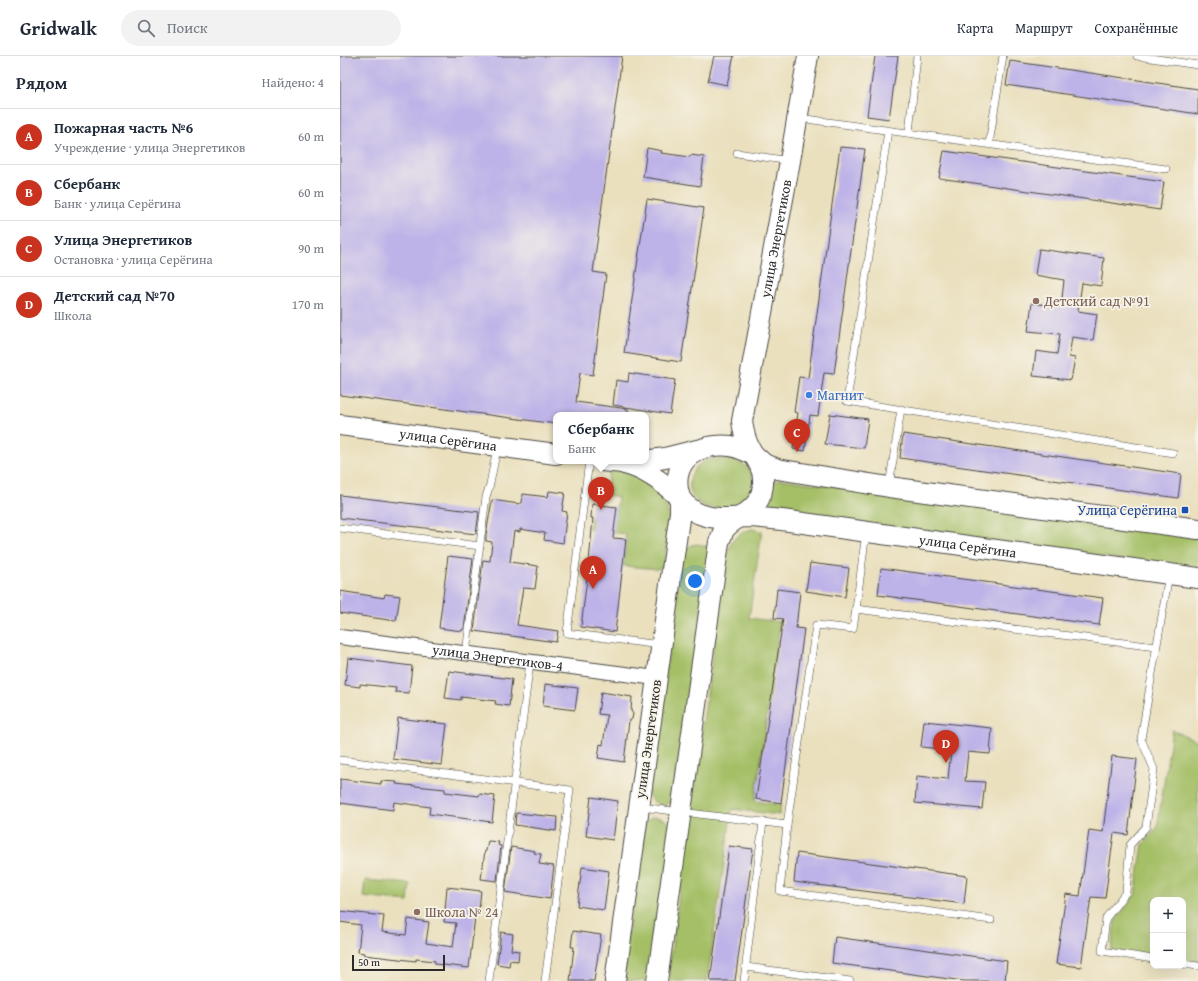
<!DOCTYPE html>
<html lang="ru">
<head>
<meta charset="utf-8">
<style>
	body { margin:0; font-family:"Gentium Book Plus",serif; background:#f2f2f3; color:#1f2937 }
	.controls { position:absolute; right:12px; bottom:12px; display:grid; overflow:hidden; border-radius:8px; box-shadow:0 4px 16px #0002 }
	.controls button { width:36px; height:36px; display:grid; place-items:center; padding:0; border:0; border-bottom:1px solid #e0e1e3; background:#fff; color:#1f2937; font:20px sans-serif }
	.scale { position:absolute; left:12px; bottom:10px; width:93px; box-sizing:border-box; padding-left:4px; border:2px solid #2b2b2b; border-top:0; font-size:11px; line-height:14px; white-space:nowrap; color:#2b2b2b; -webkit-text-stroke:3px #f7f3e8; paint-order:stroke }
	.you { position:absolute; left:355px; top:525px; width:14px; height:14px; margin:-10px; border:3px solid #fff; border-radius:50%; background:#1a73e8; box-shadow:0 0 0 6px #1a73e833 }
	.badge { display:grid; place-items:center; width:26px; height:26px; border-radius:50%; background:#c8321e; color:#fff; font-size:13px; font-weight:700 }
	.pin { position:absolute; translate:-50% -33px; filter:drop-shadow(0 1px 2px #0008) }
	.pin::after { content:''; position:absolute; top:21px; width:14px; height:12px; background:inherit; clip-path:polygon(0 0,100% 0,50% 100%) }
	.popup { position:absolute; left:213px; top:356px; width:96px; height:52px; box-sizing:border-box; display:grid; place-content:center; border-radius:8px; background:#fff; filter:drop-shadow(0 1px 3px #0005); font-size:13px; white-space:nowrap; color:#747a83 }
	.popup b { font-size:15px; color:#1f2937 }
	.popup::after { content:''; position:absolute; left:50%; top:100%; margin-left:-8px; border:8px solid transparent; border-top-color:#fff }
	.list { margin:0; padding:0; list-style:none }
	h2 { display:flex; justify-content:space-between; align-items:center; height:52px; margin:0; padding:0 16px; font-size:17px }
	h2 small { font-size:13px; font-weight:400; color:#747a83 }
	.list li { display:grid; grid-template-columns:26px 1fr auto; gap:12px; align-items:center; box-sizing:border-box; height:56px; padding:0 16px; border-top:1px solid #e0e1e3 }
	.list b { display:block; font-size:15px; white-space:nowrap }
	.list p { margin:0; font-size:13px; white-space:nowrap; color:#747a83 }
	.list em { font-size:13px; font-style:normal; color:#747a83 }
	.icon { flex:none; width:22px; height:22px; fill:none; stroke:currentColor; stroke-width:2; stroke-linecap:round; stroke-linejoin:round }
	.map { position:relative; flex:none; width:858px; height:925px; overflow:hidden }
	header { display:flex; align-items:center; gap:24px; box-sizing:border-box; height:56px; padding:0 20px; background:#fff; border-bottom:1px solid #e0e1e3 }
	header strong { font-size:19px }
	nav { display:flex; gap:22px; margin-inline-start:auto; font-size:14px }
	.search { width:280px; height:36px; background:#f2f2f3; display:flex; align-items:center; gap:10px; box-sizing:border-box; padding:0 14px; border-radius:22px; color:#747a83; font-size:15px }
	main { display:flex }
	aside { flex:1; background:#fff }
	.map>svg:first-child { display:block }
	.green { fill:#a4bf66; stroke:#687548 }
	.building { fill:#beb3e8 }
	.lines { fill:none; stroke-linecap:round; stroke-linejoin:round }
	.lane-casing { stroke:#484641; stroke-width:8 }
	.street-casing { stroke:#484641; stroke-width:16 }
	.secondary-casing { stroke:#484641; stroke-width:22 }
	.lane { stroke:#fff; stroke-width:7 }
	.street { stroke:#fff; stroke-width:14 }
	.secondary { stroke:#fff; stroke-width:20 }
	.education-dot { fill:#8d6e63; stroke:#f7f3e8; stroke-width:1.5 }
	.shop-dot { fill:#3f7fe0; stroke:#f7f3e8; stroke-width:1.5 }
	.transit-dot { fill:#1a4fb4; stroke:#f7f3e8; stroke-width:1.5 }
	.labels { text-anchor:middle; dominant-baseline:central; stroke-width:3.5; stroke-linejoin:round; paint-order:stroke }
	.street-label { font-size:14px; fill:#2b2b2b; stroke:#f7f3e8 }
	.education-label { font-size:14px; fill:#785e54; stroke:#f7f3e8; text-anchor:start }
	.shop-label { font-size:14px; fill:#366cbe; stroke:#f7f3e8; text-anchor:start }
	.transit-label { font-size:14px; fill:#164399; stroke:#f7f3e8; text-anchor:end }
</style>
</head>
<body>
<header>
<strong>Gridwalk</strong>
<div class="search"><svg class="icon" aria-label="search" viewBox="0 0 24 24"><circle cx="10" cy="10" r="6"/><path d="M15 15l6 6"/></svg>Поиск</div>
<nav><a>Карта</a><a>Маршрут</a><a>Сохранённые</a></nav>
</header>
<main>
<aside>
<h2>Рядом<small>Найдено: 4</small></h2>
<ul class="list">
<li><span class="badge">A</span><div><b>Пожарная часть №6</b><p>Учреждение · улица Энергетиков</p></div><em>60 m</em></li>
<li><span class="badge">B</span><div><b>Сбербанк</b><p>Банк · улица Серёгина</p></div><em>60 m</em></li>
<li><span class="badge">C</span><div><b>Улица Энергетиков</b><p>Остановка · улица Серёгина</p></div><em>90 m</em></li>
<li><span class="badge">D</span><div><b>Детский сад №70</b><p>Школа</p></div><em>170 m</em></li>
</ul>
</aside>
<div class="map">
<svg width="858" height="925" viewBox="0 0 858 925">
	<rect width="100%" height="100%" fill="#f7f3e8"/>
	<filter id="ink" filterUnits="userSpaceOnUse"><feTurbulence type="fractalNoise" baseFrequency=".025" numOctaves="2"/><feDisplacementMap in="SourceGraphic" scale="8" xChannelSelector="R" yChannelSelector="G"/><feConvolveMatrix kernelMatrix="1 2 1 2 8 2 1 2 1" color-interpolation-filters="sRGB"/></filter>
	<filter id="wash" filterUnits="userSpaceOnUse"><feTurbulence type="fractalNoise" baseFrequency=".012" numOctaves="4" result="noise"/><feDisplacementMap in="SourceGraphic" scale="16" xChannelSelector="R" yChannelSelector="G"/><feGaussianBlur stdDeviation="0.9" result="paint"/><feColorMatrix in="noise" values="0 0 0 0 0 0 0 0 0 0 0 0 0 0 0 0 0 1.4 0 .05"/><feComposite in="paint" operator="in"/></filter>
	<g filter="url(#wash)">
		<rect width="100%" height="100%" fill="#eae0be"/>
		<!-- green -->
		<g class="green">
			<path d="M371,403C387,403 413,404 413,425C413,431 412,439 408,444C405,447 400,450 396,454C384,452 369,454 358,446C346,438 348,420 357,410C361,406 367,405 371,403Z"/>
			<polygon points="269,413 293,418 319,437 325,447 331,465 323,510 318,513 284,510 286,478 249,473 251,462 275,464 278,441 266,439"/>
			<path d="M440,423L858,480V514L435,455C423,444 425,430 440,423Z"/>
			<path d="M412,473L422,475L409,562L440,566L415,745L441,749L439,759L392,753L367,925H327L386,502C392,485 393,479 412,473Z"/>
			<path d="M358,488L368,491L370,496L332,746C322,752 314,749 308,738L343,495L352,489Z"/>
			<polygon points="832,674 858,685 858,909 843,907 843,844 813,844 813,902 771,896 775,865 795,839 803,788 817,772"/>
			<path d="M313,761C322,761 328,764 332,772L312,925H281L304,769L308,764Z"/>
			<polygon points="25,824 70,828 68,846 23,841"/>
		</g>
		<g id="blocks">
			<!-- building -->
			<g class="building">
				<polygon points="0,0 282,0 253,216 266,218 253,319 240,317 236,346 288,353 288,359 216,359 216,368 0,339"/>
				<polygon points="374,0 394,0 387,29 368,25"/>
				<polygon points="535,0 558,0 549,63 527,60"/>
				<polygon points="670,5 858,33 858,58 666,29"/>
				<polygon points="500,91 525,93 494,318 484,317 478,360 470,359 465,395 453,393 458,357 454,356 459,321 468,322"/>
				<polygon points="307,92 322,95 321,97 350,101 351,99 364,101 360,130 303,121"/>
				<polygon points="604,95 824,126 820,154 599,122"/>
				<polygon points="307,143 364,152 341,306 284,297"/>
				<polygon points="699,193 764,202 761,230 742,227 738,255 757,258 753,284 732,281 729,301 735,302 731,324 693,320 696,295 717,298 720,278 688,275 692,247 721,251 724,224 695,219"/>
				<polygon points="289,317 335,324 330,358 273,349 276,324 288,326"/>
				<polygon points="490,358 528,363 524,392 485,388"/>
				<polygon points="563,378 841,418 838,442 560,402"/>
				<polygon points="209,435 225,437 222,455 227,456 223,487 204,484 205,477 180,473 180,476 174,475 170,506 198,510 195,533 183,532 177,569 218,575 216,586 134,575 143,504 150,505 152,486 146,485 146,479 152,444 179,448 180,447 182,447 183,438 208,441"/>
				<polygon points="0,439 139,456 136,478 0,462"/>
				<polygon points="252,448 277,451 273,482 286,483 275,576 241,571 249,506 253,462 251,462"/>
				<polygon points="108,500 133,503 124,573 123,573 122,575 99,572"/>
				<polygon points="470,507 509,512 505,541 466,535"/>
				<polygon points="541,512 763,542 759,569 538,539"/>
				<polygon points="437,533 460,536 456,572 464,573 441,747 416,743 443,563 434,562"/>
				<polygon points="0,535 44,542 45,538 60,540 56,565 0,557"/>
				<polygon points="8,602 72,610 69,637 55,636 56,632 20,628 20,631 5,629"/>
				<polygon points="109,615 172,623 169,650 155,648 156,645 121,641 121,644 105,642"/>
				<polygon points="205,628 238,632 235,654 203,650"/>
				<polygon points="261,636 292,641 291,655 293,658 292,663 289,665 284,706 258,702 260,688 263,689 267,659 258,658"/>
				<polygon points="58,662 107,668 102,709 53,703"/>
				<polygon points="584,665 652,672 650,698 628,696 625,725 645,726 642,753 575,747 577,720 608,723 611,694 581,691"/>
				<polygon points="772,700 797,703 788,779 774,777 765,842 751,841 741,911 716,908 726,838 740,840 749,774 763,776"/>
				<polygon points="0,723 41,728 41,725 57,726 56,728 105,733 105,736 139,740 140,738 155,740 152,766 89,758 90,751 54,746 53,754 0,747"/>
				<polygon points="251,741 278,745 273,784 246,780"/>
				<polygon points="176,757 217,761 216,775 175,769"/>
				<polygon points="148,785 159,786 158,789 161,790 157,825 141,823 145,795 146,795"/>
				<polygon points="389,790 413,793 395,925 370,925"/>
				<polygon points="171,791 195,795 194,797 201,798 199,808 214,810 210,843 165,836"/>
				<polygon points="457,797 627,820 624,848 454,826"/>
				<polygon points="242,811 269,815 264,854 237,850"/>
				<polygon points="107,831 141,835 139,853 136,852 129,912 95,908 95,905 76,903 76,905 24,899 24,897 18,896 21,869 0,866 0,855 44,860 42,876 66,879 68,863 89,866 86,887 113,891 116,867 104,866"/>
				<polygon points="233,875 261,879 254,925 230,925 234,891 231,891"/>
				<polygon points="161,876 173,878 171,894 179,895 178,905 170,904 169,910 157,908"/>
				<polygon points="495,881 667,905 665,925 624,925 492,907"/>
			</g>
		</g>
	</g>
	<g filter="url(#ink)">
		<use href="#blocks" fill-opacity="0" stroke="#484641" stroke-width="1"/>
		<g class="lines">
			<defs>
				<g id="lane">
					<polyline points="797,0 858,9"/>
					<polyline points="459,62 826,113"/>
					<polyline points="548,75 507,345 833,397"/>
					<polyline points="569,77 577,0"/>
					<polyline points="649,88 663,0"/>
					<polyline points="397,97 450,105"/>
					<polyline points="249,405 227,577 320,589"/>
					<polyline points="549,430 561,353"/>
					<polyline points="0,472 140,490"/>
					<polyline points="526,476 516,553 816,591"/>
					<polyline points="516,553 513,573 476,569 447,769 440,835 651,864"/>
					<polyline points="126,597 146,441 150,428 157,392"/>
					<polyline points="0,704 230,734 205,925"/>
					<polyline points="301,751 447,769"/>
					<polyline points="813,903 762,895 766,862 786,836 790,789 806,771 814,713 801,683 829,518"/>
					<polyline points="843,908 858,910"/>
					<polyline points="406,911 510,925"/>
					<polyline points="149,925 190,606"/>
					<polyline points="404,925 423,766"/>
				</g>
				<g id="street">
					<path id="s1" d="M0,581L316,622"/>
				</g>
				<g id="secondary">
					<path id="s2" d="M0,369L216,398"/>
					<path d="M263,405C270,406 278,406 285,408C305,413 325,428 340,442V456L275,925"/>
					<polyline points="285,408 325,402 357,394"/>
					<path id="s3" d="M858,473L549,431L437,413C434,411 429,410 426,409C421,406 418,402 414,399C407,395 399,392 391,390C377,388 359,391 348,401C337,411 335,428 340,441C343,448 354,456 360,458C377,465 395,461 412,461C422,462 432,463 442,464L858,522"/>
					<path id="s4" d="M317,925L379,486C381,482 382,478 384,474C391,464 405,460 413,451C424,441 426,421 419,408C415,400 410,394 407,386C404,379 403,372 402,365L450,105L468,0"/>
				</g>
			</defs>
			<!-- lane casing -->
			<use href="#lane" class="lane-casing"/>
			<!-- street casing -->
			<use href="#street" class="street-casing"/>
			<!-- secondary casing -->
			<use href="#secondary" class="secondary-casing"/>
			<!-- lane -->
			<use href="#lane" class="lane"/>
			<!-- street -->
			<use href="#street" class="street"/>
			<!-- secondary -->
			<use href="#secondary" class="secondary"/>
		</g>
	</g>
	<!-- markers -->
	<g class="education-dot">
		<circle cx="696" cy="245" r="4"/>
		<circle cx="77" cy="856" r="4"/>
	</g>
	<circle class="shop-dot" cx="469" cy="339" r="4"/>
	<rect class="transit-dot" x="841" y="450" width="8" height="8" rx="2"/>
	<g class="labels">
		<!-- street labels -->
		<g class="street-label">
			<text stroke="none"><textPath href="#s4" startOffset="772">улица Энергетиков</textPath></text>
			<text stroke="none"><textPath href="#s2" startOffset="109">улица Серёгина</textPath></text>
			<text stroke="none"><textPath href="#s3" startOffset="863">улица Серёгина</textPath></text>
			<text stroke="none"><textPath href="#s1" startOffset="159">улица Энергетиков-4</textPath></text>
			<text transform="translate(308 683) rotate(-82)">улица Энергетиков</text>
		</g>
		<!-- education labels -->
		<g class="education-label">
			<text x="704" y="245">Детский сад №91</text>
			<text x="85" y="856">Школа № 24</text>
		</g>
		<!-- shop labels -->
		<g class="shop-label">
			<text x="477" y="339">Магнит</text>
		</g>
		<!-- transit labels -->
		<g class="transit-label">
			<text x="837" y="454">Улица Серёгина</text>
		</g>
	</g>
</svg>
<div class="controls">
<button>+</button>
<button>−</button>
</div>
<div class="scale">50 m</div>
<div class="you"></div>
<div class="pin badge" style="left:253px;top:533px">A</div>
<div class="pin badge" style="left:261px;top:454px">B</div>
<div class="popup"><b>Сбербанк</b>Банк</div>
<div class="pin badge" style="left:457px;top:396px">C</div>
<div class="pin badge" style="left:606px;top:707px">D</div>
</div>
</main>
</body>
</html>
